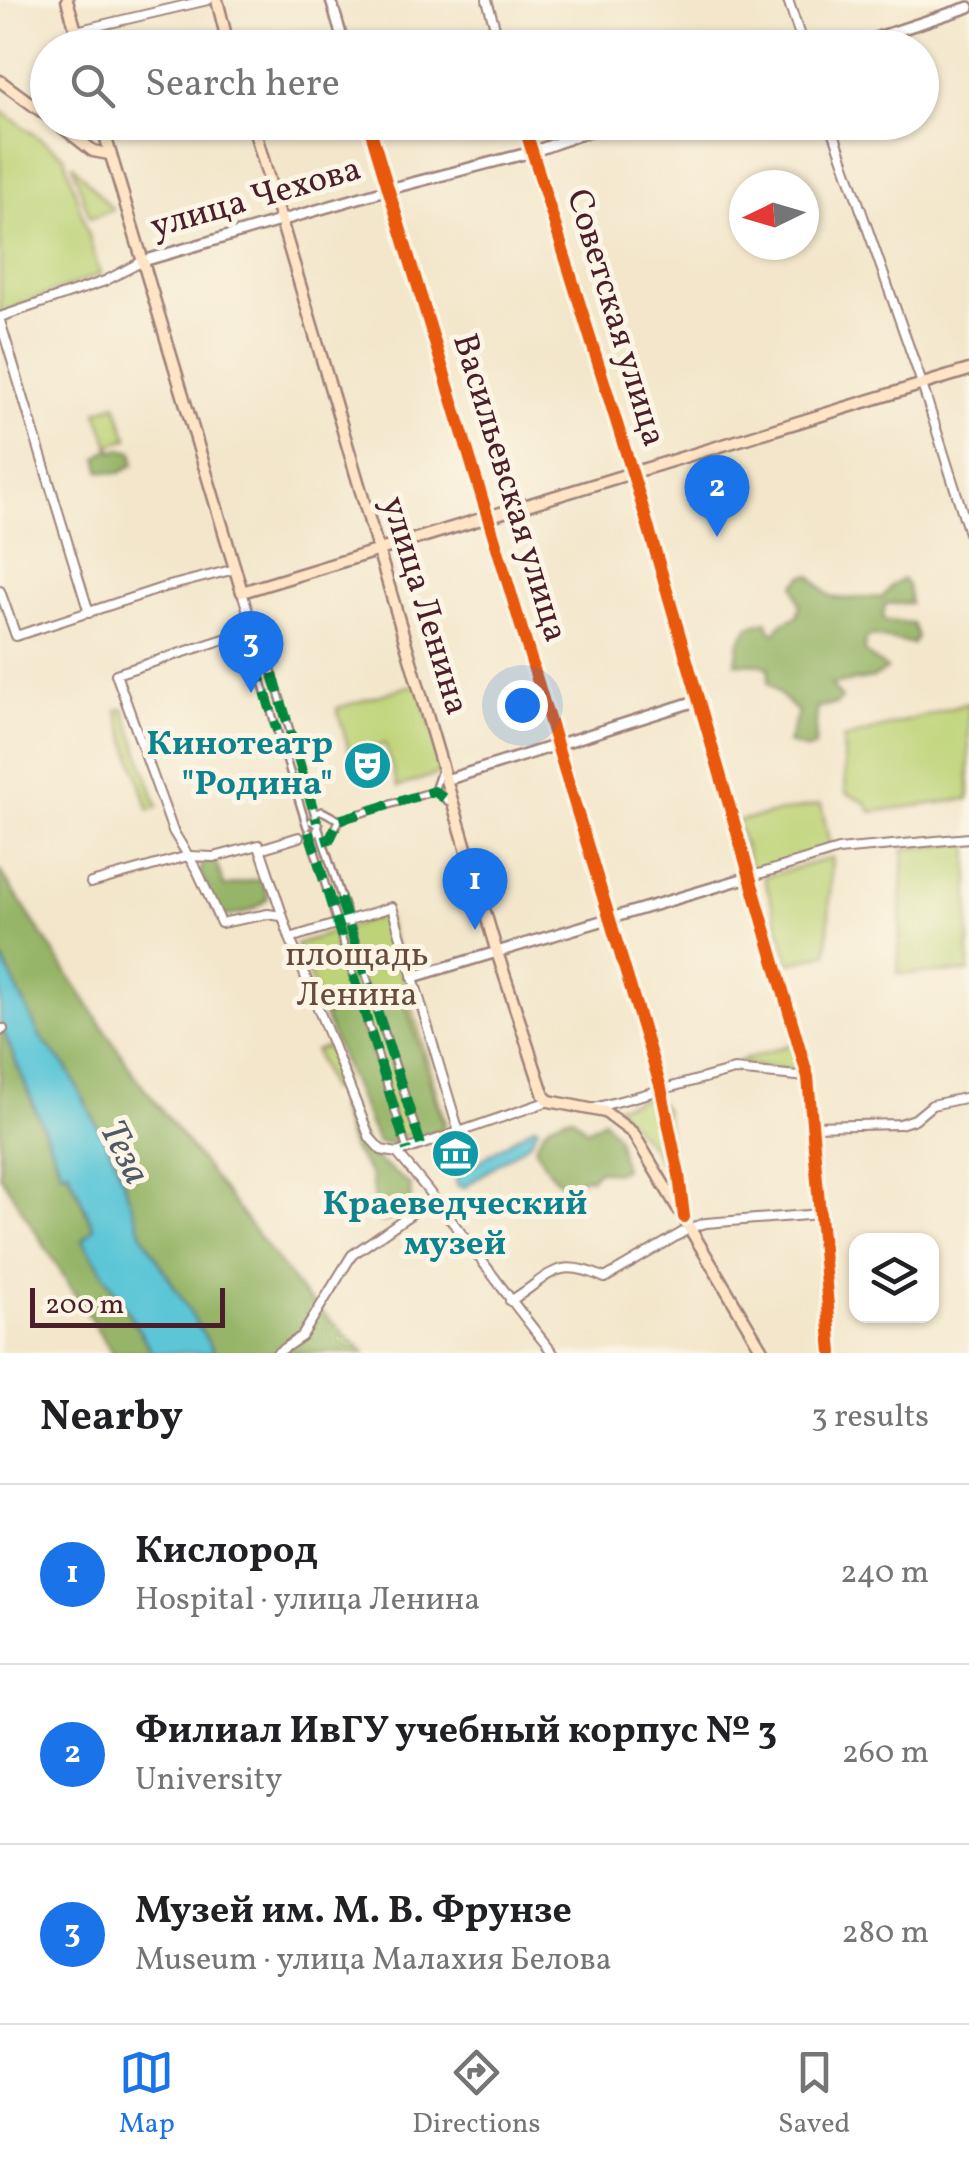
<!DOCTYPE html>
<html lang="en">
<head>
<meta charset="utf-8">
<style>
	body { margin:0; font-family:Vollkorn,serif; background:#f2f2f2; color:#202124 }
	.controls { position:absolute; right:30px; bottom:30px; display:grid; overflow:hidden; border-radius:20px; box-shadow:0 2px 8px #0004 }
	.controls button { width:90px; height:90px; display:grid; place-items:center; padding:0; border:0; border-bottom:2px solid #e0e0e0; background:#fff; color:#202124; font:50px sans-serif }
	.compass { position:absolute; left:729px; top:170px; width:90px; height:90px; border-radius:50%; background:#fff; box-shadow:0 2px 8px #0004; rotate:265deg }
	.scale { position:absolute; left:30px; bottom:25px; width:195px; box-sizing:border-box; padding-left:10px; border:5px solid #4a1f2b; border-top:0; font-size:28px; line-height:35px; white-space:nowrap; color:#4a1f2b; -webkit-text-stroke:8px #fcf5e5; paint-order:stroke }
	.you { position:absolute; left:522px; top:705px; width:35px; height:35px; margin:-25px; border:8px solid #fff; border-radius:50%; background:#1a73e8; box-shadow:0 0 0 15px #1a73e833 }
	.badge { display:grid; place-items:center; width:65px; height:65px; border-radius:50%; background:#1a73e8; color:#fff; font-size:32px; font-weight:700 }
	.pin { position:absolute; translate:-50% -82px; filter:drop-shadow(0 2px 5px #0008) }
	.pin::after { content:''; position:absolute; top:52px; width:35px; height:30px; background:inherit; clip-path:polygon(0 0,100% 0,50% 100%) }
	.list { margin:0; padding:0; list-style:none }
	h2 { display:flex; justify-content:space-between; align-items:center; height:130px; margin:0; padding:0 40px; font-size:42px }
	h2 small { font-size:32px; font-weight:400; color:#757577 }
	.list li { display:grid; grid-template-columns:65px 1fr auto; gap:30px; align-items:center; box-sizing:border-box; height:180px; padding:0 40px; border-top:2px solid #e0e0e0 }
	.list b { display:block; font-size:38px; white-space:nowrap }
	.list p { margin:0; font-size:32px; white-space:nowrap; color:#757577 }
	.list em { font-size:32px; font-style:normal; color:#757577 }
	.icon { flex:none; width:55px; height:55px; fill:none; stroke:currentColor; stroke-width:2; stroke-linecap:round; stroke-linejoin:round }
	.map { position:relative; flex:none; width:969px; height:1353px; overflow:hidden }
	.search { position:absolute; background:#fff; box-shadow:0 2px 8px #0004; left:30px; right:30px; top:30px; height:110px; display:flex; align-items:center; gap:25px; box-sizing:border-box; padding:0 35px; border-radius:55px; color:#757577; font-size:38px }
	.sheet { height:670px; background:#fff }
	nav { display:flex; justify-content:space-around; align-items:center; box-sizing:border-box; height:140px; border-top:2px solid #e0e0e0; background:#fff; font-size:28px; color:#757577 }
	nav a { display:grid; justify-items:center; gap:5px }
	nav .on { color:#1a73e8 }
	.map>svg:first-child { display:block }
	.green { fill:#bdd377; stroke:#847951; stroke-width:2.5 }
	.forest { fill:#96b568; stroke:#706a4a; stroke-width:2.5 }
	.water { fill:#5cc6d7; stroke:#537281; stroke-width:2.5 }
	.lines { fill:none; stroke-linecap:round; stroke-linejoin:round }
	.pedestrian-casing { stroke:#9e827a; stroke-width:10 }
	.minor-casing { stroke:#9e827a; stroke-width:12 }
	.tertiary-casing { stroke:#9e827a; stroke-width:14 }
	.secondary-casing { stroke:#9e827a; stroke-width:15 }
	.pedestrian { stroke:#fff; stroke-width:5 }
	.minor { stroke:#fff; stroke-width:8 }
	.tertiary { stroke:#fff; stroke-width:9 }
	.secondary { stroke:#ffe4c6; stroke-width:10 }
	.quiet { stroke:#00873e; stroke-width:10; stroke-dasharray:20 10; stroke-linecap:butt }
	.cycleway-casing { stroke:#fcf5e5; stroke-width:19 }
	.cycleway { stroke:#e8590c; stroke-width:12 }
	.labels { text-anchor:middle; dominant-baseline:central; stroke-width:10; stroke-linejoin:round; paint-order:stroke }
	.street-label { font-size:35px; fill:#4a1f2b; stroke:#fcf5e5 }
	.culture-label { font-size:35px; font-weight:bold; fill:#0d838f; stroke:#fcf5e5; text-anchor:end }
	.park-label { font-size:35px; fill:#674c3e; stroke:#fcf5e5 }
	.water-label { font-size:38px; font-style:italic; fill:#505967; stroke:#fcf5e5 }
</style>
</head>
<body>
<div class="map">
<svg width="969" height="1353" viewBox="0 0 969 1353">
	<rect width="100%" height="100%" fill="#fcf5e5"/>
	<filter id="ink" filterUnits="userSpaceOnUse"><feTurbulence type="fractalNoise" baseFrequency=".01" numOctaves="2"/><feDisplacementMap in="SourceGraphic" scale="20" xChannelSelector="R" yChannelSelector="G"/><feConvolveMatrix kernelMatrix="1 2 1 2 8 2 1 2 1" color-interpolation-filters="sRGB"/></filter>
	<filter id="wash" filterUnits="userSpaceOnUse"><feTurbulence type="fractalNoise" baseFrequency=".0048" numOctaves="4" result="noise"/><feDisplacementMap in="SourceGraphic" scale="40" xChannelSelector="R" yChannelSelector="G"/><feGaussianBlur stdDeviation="2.25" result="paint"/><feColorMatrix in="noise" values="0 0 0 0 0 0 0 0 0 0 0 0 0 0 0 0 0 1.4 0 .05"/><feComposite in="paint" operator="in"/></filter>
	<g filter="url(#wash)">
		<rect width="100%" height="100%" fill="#f3e6ca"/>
		<!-- green -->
		<g class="green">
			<polygon points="0,110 64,156 100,274 0,313"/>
			<polygon points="72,164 113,210 90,218"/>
			<polygon points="116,404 128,439 109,446 97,411"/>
			<polygon points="419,683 444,772 398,787 385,744 350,754 337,708"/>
			<polygon points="969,703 969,799 872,812 865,802 846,793 843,739"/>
			<polygon points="124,708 158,807 149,810 117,710"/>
			<polygon points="821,804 831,850 753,875 737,821"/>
			<polygon points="969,842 969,972 898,974 904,849"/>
			<polygon points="832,858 827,954 790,963 764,877"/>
			<polygon points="386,915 445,1123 383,1143 375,1136 296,944"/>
			<polygon points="794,1043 800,1070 797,1071 735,1063"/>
			<polygon points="327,1046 342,1078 341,1085 330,1090 315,1051"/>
			<polygon points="654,1096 665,1110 675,1188 652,1147 615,1106"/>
		</g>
		<!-- forest -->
		<g class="forest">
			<polygon points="111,448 113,452 121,449 133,452 134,464 120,473 100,471 98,457"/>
			<path d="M810,575C817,581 822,590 829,595C840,603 868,595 882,598L892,585L903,579L908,586L910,603L885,604L883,618L887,621L912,623L917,637L913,644L872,636L865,640L864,652L887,669L873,678L831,685L842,699L837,704L817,707L815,746L807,750L788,743L798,712L768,683L769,668L760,664L736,663L739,642L749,626L767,621L771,631L776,633L781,624L797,616L800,605L794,585L803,576Z"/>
			<path d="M211,860L216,861L224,887L262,878L268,898C254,911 237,918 217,915L200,871L202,865Z"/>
			<polygon points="0,871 136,1077 303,1294 365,1353 215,1353 142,1234 115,1159 67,1068 41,1038 0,954"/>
			<polygon points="401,989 444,1127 415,1140 370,1000"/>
			<polygon points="348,1006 359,1013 401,1141 396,1145 377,1142 324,1016"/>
			<polygon points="0,1023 61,1172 67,1170 94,1229 83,1240 153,1353 112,1353 0,1175"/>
			<polygon points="341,1097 345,1098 369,1154 410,1185 411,1199 395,1218 381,1222 376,1215 371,1176 351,1147 339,1108"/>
			<path d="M572,1116L587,1130L604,1120L617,1137L624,1169L614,1173L598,1170L591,1178L583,1177L573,1186C552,1184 545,1164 535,1147C544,1126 550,1121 572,1116Z"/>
		</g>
		<!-- water -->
		<g class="water">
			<polygon points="0,954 41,1038 67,1068 115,1159 142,1234 215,1353 153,1353 83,1240 94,1228 68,1170 62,1173 0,1023"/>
			<polygon points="535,1125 538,1127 530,1142 463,1188 457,1185 456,1177 463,1172"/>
		</g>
	</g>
	<g filter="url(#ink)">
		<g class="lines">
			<defs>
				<g id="pedestrian">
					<polyline points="251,621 267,654 317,822"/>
					<polyline points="253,632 255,659 307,827"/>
					<polyline points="434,791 440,773"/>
					<polyline points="315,813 322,811 339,820"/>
					<polyline points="311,821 319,825 315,834"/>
					<polyline points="319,829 421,1145"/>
					<polyline points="309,832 407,1150"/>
					<polyline points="323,841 330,839 339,820 434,791 449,802"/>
				</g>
				<g id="minor">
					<polyline points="487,0 501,48"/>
					<polyline points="788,0 804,48"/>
					<polyline points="76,31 208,0"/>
					<polyline points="523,122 632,473"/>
					<polyline points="830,122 919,375 969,533"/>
					<polyline points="0,317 105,281 143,261"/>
					<polyline points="0,321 89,613"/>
					<polyline points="0,591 16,636 165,587 235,569"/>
					<polyline points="242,592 250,618 243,633 116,674 173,831 198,872 221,923 268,914 281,916"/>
					<polyline points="260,849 299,837"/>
					<polyline points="749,877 838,850 969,838"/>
					<polyline points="91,883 188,856 214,857 259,845 290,938"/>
					<polygon points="392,907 459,1132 397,1153 381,1150 370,1138 290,938"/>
					<polyline points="0,1031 3,1029"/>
					<polyline points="594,1108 734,1070 808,1077"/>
					<polyline points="812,1126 900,1124 915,1119 932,1105 969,1097"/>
					<polyline points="459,1132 549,1101"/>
					<path d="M397,1153C453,1217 499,1288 553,1353"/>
					<path d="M510,1301C551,1277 553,1255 605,1278L690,1228L706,1223L820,1214"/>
					<polyline points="277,1353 302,1336 352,1255 434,1198"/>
				</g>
				<g id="tertiary">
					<polyline points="331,0 345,48"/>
					<polyline points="845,48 969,7"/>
					<polyline points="368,122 661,1088 679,1175 684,1217"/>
					<polyline points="143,261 389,189 532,152 615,122"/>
					<polyline points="632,473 808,1077 832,1353"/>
					<polyline points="446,780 699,700"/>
					<polyline points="413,977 749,877"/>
				</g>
				<g id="secondary">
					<polyline points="67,0 81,48"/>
					<polyline points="217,0 229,48"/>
					<polyline points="0,81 48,116"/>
					<polyline points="56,122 93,151 109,154"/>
					<polyline points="101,122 242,592 969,370"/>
					<polyline points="252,122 495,946 544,1096 549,1101 605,1112 633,1133 764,1353"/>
				</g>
			</defs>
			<!-- pedestrian casing -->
			<use href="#pedestrian" class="pedestrian-casing"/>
			<!-- minor casing -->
			<use href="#minor" class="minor-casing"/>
			<!-- tertiary casing -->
			<use href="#tertiary" class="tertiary-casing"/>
			<!-- secondary casing -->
			<use href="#secondary" class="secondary-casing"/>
			<!-- pedestrian -->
			<use href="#pedestrian" class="pedestrian"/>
			<!-- minor -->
			<use href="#minor" class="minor"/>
			<!-- tertiary -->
			<use href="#tertiary" class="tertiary"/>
			<!-- secondary -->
			<use href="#secondary" class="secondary"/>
			<!-- quiet -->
			<g class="quiet">
				<polyline points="250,618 267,654 317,822"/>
				<polyline points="253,634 255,659 277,731"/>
				<polyline points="309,832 407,1150"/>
				<polyline points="323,841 330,839 339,820 434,791 449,802"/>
				<polyline points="340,898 421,1145"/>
			</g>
			<defs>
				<g id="cycleway">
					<polyline points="368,122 661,1088 679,1175 684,1217"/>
					<polyline points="523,122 637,488 808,1077 832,1353"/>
				</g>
			</defs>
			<!-- cycleway casing -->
			<use href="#cycleway" class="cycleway-casing"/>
			<!-- cycleway -->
			<use href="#cycleway" class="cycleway"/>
		</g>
	</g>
	<!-- icons -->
	<defs>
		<symbol id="theatre-disc" viewBox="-11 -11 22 22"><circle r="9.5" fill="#0f9aa8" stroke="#fcf5e5"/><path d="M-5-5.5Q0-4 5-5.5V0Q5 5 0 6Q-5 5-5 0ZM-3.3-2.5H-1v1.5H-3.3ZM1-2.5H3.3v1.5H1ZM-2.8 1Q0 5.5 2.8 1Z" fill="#fff"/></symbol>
		<symbol id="museum-disc" viewBox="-11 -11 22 22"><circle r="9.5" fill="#0f9aa8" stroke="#fcf5e5"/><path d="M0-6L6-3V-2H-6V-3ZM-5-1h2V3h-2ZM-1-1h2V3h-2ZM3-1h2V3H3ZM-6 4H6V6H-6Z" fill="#fff"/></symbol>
	</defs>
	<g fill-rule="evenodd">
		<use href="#theatre-disc" x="340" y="738" width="55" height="55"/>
		<use href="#museum-disc" x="428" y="1126" width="55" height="55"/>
	</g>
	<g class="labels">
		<!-- street labels -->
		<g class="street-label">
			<text transform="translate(256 199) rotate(-16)">улица Чехова</text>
			<text transform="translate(615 318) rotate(73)">Советская улица</text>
			<text transform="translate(509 488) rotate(73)">Васильевская улица</text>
			<text transform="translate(424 606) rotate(73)">улица Ленина</text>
		</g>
		<!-- culture labels -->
		<g class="culture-label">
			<text x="333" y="745">Кинотеатр<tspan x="333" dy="40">"Родина"</tspan></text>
			<text x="455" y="1205" text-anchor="middle">Краеведческий<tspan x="455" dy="40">музей</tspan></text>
		</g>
		<!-- park labels -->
		<g class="park-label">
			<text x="357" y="956">площадь<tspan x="357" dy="40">Ленина</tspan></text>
		</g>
		<!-- water labels -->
		<g class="water-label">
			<text transform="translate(123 1153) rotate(63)">Теза</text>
		</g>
	</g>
</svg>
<div class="controls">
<button><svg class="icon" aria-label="layers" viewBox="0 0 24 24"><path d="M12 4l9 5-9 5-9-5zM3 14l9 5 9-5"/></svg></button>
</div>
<svg class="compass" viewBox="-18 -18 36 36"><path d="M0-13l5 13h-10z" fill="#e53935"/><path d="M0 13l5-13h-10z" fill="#757577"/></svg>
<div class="scale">200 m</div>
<div class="you"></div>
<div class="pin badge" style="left:475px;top:930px">1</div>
<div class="pin badge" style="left:717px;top:537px">2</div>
<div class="pin badge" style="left:251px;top:693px">3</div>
<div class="search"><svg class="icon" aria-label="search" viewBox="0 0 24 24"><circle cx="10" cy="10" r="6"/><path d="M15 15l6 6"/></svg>Search here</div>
</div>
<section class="sheet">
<h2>Nearby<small>3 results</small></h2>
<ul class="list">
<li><span class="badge">1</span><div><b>Кислород</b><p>Hospital · улица Ленина</p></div><em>240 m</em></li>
<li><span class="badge">2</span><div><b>Филиал ИвГУ учебный корпус № 3</b><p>University</p></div><em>260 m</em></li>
<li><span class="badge">3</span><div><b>Музей им. М. В. Фрунзе</b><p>Museum · улица Малахия Белова</p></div><em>280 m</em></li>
</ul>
</section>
<nav>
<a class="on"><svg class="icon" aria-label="map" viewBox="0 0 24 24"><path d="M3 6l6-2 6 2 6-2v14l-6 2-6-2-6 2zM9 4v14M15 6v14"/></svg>Map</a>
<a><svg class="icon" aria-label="directions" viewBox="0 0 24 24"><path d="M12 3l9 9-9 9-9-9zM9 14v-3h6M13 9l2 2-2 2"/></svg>Directions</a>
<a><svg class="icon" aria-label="saved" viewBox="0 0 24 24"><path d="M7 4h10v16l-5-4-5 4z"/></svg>Saved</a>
</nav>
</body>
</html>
